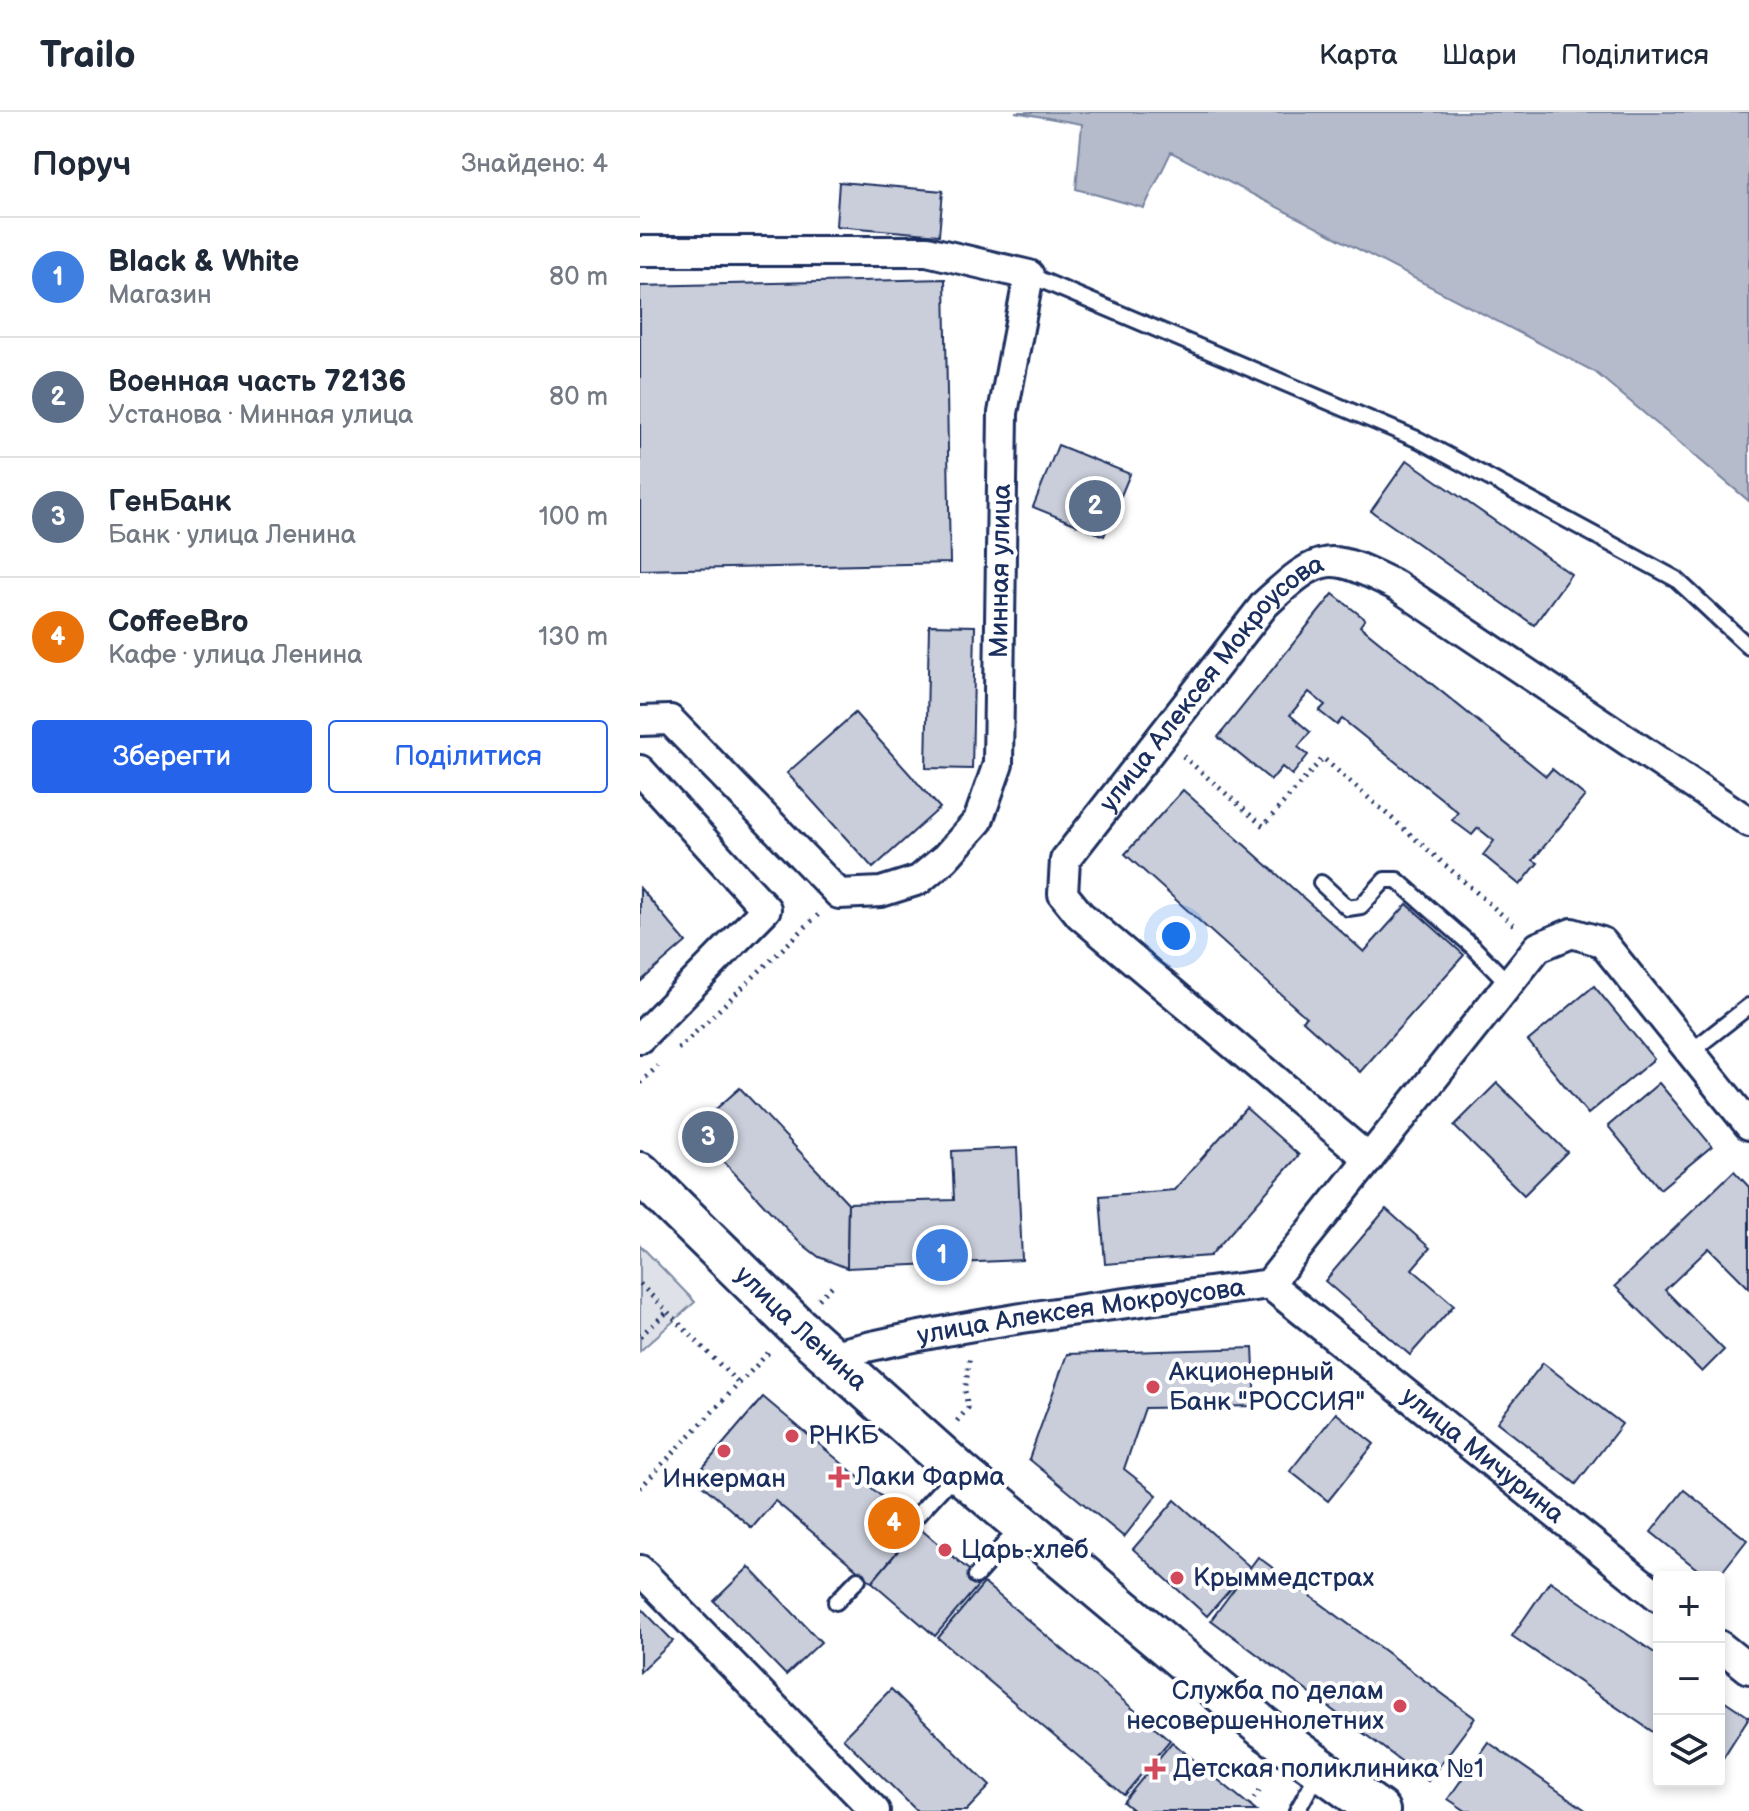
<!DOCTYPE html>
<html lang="uk">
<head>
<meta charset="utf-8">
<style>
	body { margin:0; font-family:"Balsamiq Sans",sans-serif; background:#f2f2f3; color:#1f2937 }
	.controls { position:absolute; right:24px; bottom:24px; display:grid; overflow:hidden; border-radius:8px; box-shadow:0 4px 12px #0003 }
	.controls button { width:72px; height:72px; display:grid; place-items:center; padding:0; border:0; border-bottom:2px solid #e0e1e3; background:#fff; color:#1f2937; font:40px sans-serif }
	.you { position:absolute; left:536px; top:824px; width:28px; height:28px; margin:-20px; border:6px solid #fff; border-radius:50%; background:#1a73e8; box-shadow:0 0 0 12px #1a73e833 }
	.badge { display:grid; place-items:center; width:52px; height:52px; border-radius:50%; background:#2563eb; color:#fff; font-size:26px; font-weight:700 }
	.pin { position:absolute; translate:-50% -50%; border:4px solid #fff; box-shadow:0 2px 8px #0006 }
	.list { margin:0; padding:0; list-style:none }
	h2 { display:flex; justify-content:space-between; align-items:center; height:104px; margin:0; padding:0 32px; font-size:34px }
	h2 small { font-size:26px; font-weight:400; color:#747a83 }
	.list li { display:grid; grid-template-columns:52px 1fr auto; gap:24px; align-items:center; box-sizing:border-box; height:120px; padding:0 32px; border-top:2px solid #e0e1e3 }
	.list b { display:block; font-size:30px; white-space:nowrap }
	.list p { margin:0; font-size:26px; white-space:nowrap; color:#747a83 }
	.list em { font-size:26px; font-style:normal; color:#747a83 }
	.actions { display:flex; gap:16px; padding:24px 32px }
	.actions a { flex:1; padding:18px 0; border:2px solid #2563eb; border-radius:8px; text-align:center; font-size:28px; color:#2563eb }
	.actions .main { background:#2563eb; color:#fff }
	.icon { flex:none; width:44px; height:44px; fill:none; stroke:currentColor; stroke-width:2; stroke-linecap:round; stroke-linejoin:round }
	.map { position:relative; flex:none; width:1109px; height:1699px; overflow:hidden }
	header { display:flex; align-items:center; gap:48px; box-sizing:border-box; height:112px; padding:0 40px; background:#fff; border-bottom:2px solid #e0e1e3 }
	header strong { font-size:38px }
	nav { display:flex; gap:44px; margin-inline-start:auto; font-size:28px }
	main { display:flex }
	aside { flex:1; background:#fff }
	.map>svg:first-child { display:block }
	.green { fill:#dee1e7; stroke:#7c88a2; stroke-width:2 }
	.water { fill:#b5bbca; stroke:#77839f; stroke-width:2 }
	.building { fill:#caceda; stroke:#1b2f5e; stroke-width:2 }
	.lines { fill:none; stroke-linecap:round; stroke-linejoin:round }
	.lane-casing { stroke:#1b2f5e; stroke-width:20 }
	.street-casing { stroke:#1b2f5e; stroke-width:34 }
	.secondary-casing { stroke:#1b2f5e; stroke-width:46 }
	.path { stroke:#1b2f5e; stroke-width:5; stroke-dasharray:2 6; stroke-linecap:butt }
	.lane { stroke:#fff; stroke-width:14 }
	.street { stroke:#fff; stroke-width:28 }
	.secondary { stroke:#fff; stroke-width:40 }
	.poi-dot { fill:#d1495b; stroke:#fff; stroke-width:3 }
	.labels { text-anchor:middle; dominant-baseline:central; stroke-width:8; stroke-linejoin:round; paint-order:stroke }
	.street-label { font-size:26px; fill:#1b2f5e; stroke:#fff }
	.poi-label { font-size:26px; fill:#1b2f5e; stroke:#fff; text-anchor:start }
</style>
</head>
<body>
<header>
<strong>Trailo</strong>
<nav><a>Карта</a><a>Шари</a><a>Поділитися</a></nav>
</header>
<main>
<aside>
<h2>Поруч<small>Знайдено: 4</small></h2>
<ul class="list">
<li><span class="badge" style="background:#3f7fe0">1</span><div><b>Black &amp; White</b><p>Магазин</p></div><em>80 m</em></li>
<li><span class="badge" style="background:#5c6f8a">2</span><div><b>Военная часть 72136</b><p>Установа · Минная улица</p></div><em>80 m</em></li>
<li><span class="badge" style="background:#5c6f8a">3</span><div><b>ГенБанк</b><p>Банк · улица Ленина</p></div><em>100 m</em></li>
<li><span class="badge" style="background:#e8710a">4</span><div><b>CoffeeBro</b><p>Кафе · улица Ленина</p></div><em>130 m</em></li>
</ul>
<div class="actions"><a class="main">Зберегти</a><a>Поділитися</a></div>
</aside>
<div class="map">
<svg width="1109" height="1699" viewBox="0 0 1109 1699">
	<rect width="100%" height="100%" fill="#fff"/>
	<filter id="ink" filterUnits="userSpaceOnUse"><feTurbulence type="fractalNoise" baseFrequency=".0125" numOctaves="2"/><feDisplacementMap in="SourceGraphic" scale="16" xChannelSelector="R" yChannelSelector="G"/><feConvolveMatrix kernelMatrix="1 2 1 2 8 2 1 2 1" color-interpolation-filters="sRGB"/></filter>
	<g filter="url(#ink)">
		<!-- green -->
		<polygon class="green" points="0,1133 55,1190 0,1239"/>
		<!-- water -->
		<polygon class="water" points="375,0 1109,0 1109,389 955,260 531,40 504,96 436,77 442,12"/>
		<!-- building -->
		<g class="building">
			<polygon points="199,70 303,79 299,123 196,114"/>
			<polygon points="305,167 310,451 0,458 0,174"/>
			<polygon points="418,333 490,362 464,424 393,395"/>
			<polygon points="767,348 931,462 894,513 731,399"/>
			<polygon points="693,482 725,507 720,514 906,664 912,657 945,684 893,748 898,751 880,773 843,743 854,729 838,716 832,723 812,708 818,700 702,607 697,613 679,599 685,593 669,580 650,603 670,620 658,635 668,643 652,663 642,655 631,668 578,625"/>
			<polygon points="289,513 335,514 332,657 286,656"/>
			<polygon points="215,601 300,696 233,756 147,661"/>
			<polygon points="543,678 724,840 767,792 824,843 720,960 662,908 666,905 485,742"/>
			<polygon points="0,776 46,830 0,870"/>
			<polygon points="954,874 1014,947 948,1002 888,929"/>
			<polygon points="857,971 927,1040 884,1083 814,1014"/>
			<polygon points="1019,971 1072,1034 1020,1077 968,1014"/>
			<polygon points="100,976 208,1091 207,1156 179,1145 158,1129 53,1017"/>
			<polygon points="606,996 659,1043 570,1144 465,1152 460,1084 534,1078"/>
			<polygon points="377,1036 382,1148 207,1156 208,1091 314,1088 312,1039"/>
			<polygon points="1094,1059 1109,1075 1109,1176 1069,1136 1025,1178 1084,1238 1062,1260 975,1174"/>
			<polygon points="746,1097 790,1136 772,1157 814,1193 770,1243 685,1169"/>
			<polygon points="613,1236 616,1294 505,1296 484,1357 517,1383 484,1425 389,1347 427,1242"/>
			<polygon points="903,1251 982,1312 936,1372 857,1310"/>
			<polygon points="123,1285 278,1415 232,1470 135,1389 112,1416 54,1366"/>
			<polygon points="696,1301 734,1332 688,1389 650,1359"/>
			<polygon points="1044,1378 1107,1428 1078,1465 1067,1465 1011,1420"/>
			<polygon points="535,1388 610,1455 567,1504 493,1437"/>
			<polygon points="278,1415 342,1469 295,1524 232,1470"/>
			<polygon points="618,1445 835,1606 788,1669 571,1508"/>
			<polygon points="109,1455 181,1530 146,1563 74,1489"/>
			<polygon points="910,1469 1019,1544 1019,1624 872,1524"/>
			<polygon points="344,1471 530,1628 484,1683 298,1526"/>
			<polygon points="0,1495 33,1529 0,1560"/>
			<polygon points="251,1577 350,1674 326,1699 277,1699 203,1626"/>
			<polygon points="1079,1585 1109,1605 1079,1652"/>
			<polygon points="532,1630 609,1693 616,1699 494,1699 483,1690"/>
			<polygon points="848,1630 947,1699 826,1699 808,1687"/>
		</g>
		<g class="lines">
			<defs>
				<g id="lane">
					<polyline points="389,163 779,328 1036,467 1109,535"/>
					<polyline points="681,771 708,796 721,794 745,768 757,768 833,835 869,872"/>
					<polyline points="1049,941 1109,894"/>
					<polyline points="272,1409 315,1362"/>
					<polyline points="336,1464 380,1414"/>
					<polyline points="196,1490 218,1467"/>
					<polyline points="657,1699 679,1659"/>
				</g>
				<g id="street">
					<polyline points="0,139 287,139 389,163 363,301 358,652 338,709 305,746 279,768 241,780 199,782 30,608 0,609"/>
					<polyline points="0,658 126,797 0,926"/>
					<path id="s1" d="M729,1047L440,803L423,782L425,748L625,492C682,439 689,440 757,474L1109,710"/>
					<path id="s2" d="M629,1172L1019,1485"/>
					<path id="s3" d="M189,1244C334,1208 482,1192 629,1172L898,835L932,821L962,830L1109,1013"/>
					<polyline points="0,1458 235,1699"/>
					<polyline points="1079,1533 1109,1557"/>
				</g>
				<g id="secondary">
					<path id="s4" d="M0,1061L154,1212L318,1359L623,1615L739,1699"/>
				</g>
			</defs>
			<!-- lane casing -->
			<use href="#lane" class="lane-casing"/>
			<!-- street casing -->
			<use href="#street" class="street-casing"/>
			<!-- secondary casing -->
			<use href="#secondary" class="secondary-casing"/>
			<!-- path -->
			<g class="path">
				<polyline points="543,644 623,714 683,646 876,815"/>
				<polyline points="38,937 178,803"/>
				<polyline points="0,971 18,954"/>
				<polyline points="0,1172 99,1272"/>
				<polyline points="179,1187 194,1172"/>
				<polyline points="0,1224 26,1201"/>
				<polyline points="317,1309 328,1296 325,1279 330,1244"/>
				<polyline points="0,1376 131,1238"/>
				<polyline points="609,1693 623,1674"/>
			</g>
			<!-- lane -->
			<use href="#lane" class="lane"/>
			<!-- street -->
			<use href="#street" class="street"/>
			<!-- secondary -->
			<use href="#secondary" class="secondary"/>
		</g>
	</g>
	<!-- markers -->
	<g class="poi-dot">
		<circle cx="513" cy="1275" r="8"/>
		<circle cx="152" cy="1324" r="8"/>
		<circle cx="84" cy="1339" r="8"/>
		<path d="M195 1353h8v8h8v8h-8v8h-8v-8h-8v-8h8z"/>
		<circle cx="305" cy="1438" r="8"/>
		<circle cx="537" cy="1466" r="8"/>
		<circle cx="760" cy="1594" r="8"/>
		<path d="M511 1645h8v8h8v8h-8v8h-8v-8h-8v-8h8z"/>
	</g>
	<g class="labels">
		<!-- street labels -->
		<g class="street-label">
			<text transform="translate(361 459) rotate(-89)">Минная улица</text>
			<text stroke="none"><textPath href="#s1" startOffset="670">улица Алексея Мокроусова</textPath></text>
			<text stroke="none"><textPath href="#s3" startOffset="256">улица Алексея Мокроусова</textPath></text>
			<text stroke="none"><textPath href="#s4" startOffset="224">улица Ленина</textPath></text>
			<text stroke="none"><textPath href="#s2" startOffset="274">улица Мичурина</textPath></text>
		</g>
		<!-- poi labels -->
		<g class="poi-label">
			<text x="529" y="1260">Акционерный<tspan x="529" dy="30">Банк "РОССИЯ"</tspan></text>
			<text x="168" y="1324">РНКБ</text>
			<text x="215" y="1365">Лаки Фарма</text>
			<text x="84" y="1367" text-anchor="middle">Инкерман</text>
			<text x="321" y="1438">Царь-хлеб</text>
			<text x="553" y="1466">Крыммедстрах</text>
			<text x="744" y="1579" text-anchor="end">Служба по делам<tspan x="744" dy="30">несовершеннолетних</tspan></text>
			<text x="533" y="1657">Детская поликлиника №1</text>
		</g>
	</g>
</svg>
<div class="controls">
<button>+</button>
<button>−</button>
<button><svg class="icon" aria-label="layers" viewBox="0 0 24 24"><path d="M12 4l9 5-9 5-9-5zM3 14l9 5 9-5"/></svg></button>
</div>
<div class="you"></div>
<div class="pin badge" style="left:302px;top:1143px;background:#3f7fe0">1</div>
<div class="pin badge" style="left:455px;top:394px;background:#5c6f8a">2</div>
<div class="pin badge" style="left:68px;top:1025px;background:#5c6f8a">3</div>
<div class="pin badge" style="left:254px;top:1411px;background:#e8710a">4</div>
</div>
</main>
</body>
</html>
